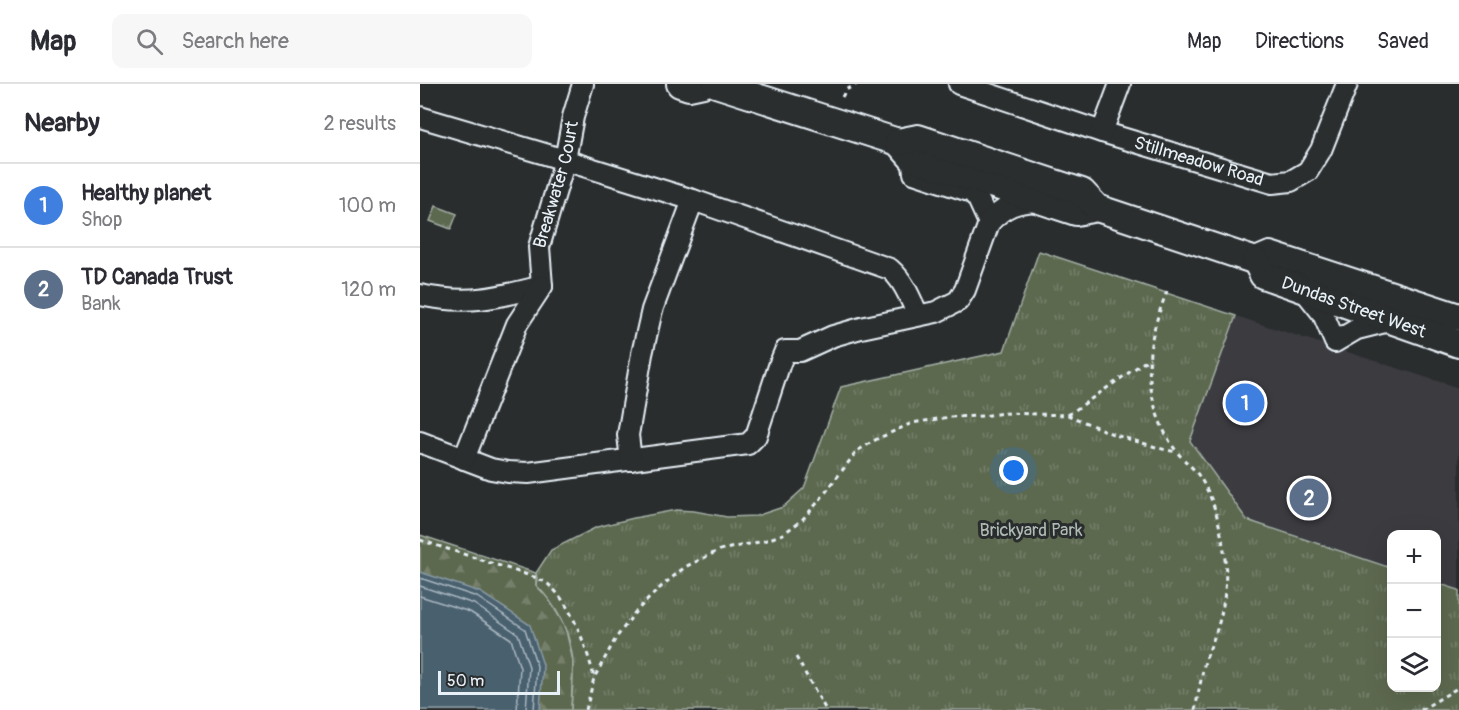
<!DOCTYPE html>
<html lang="en">
<head>
<meta charset="utf-8">
<style>
	body { margin:0; font-family:Pangolin,sans-serif; background:#f7f7f7; color:#2b2b33 }
	.controls { position:absolute; right:18px; bottom:18px; display:grid; overflow:hidden; border-radius:12px; box-shadow:0 6px 24px #0002 }
	.controls button { width:54px; height:54px; display:grid; place-items:center; padding:0; border:0; border-bottom:2px solid #e1e1e2; background:#fff; color:#2b2b33; font:30px sans-serif }
	.scale { position:absolute; left:18px; bottom:15px; width:122px; box-sizing:border-box; padding-left:6px; border:3px solid #e8f1f8; border-top:0; font-size:16px; line-height:21px; white-space:nowrap; color:#e8f1f8; -webkit-text-stroke:4px #2a2d2e; paint-order:stroke }
	.you { position:absolute; left:594px; top:387px; width:21px; height:21px; margin:-15px; border:4px solid #fff; border-radius:50%; background:#1a73e8; box-shadow:0 0 0 9px #1a73e833 }
	.badge { display:grid; place-items:center; width:39px; height:39px; border-radius:50%; background:#1a73e8; color:#fff; font-size:20px; font-weight:700 }
	.pin { position:absolute; translate:-50% -50%; border:3px solid #fff; box-shadow:0 2px 6px #0006 }
	.list { margin:0; padding:0; list-style:none }
	h2 { display:flex; justify-content:space-between; align-items:center; height:78px; margin:0; padding:0 24px; font-size:26px }
	h2 small { font-size:20px; font-weight:400; color:#7c7c81 }
	.list li { display:grid; grid-template-columns:39px 1fr auto; gap:18px; align-items:center; box-sizing:border-box; height:84px; padding:0 24px; border-top:2px solid #e1e1e2 }
	.list b { display:block; font-size:22px; white-space:nowrap }
	.list p { margin:0; font-size:20px; white-space:nowrap; color:#7c7c81 }
	.list em { font-size:20px; font-style:normal; color:#7c7c81 }
	.icon { flex:none; width:33px; height:33px; fill:none; stroke:currentColor; stroke-width:2; stroke-linecap:round; stroke-linejoin:round }
	.map { position:relative; flex:none; width:1039px; height:626px; overflow:hidden }
	header { display:flex; align-items:center; gap:36px; box-sizing:border-box; height:84px; padding:0 30px; background:#fff; border-bottom:2px solid #e1e1e2 }
	header strong { font-size:28px }
	nav { display:flex; gap:33px; margin-inline-start:auto; font-size:21px }
	.search { width:420px; height:54px; background:#f7f7f7; display:flex; align-items:center; gap:15px; box-sizing:border-box; padding:0 21px; border-radius:12px; color:#7c7c81; font-size:22px }
	main { display:flex }
	aside { flex:1; background:#fff }
	.map>svg:first-child { display:block }
	.built { fill:#3a3a40 }
	.forest { fill:url(#forest-firs); stroke:#a2ada4; stroke-width:1.5 }
	.park { fill:url(#park-tufts); stroke:#a2ada4; stroke-width:1.5 }
	.water { fill:#4a606e; stroke:#899aa5; stroke-width:1.5 }
	.lines { fill:none; stroke-linecap:round; stroke-linejoin:round }
	.shore { stroke:#a9b7c1; stroke-width:1.5 }
	.minor-casing { stroke:#e8f1f8; stroke-width:24 }
	.major-casing { stroke:#e8f1f8; stroke-width:30 }
	.path { stroke:#e8f1f8; stroke-width:3; stroke-dasharray:4.5 4.5; stroke-linecap:butt }
	.minor { stroke:#2a2d2e; stroke-width:20 }
	.major { stroke:#2a2d2e; stroke-width:26 }
	.labels { text-anchor:middle; dominant-baseline:central; stroke-width:6; stroke-linejoin:round; paint-order:stroke }
	.street-label { font-size:18px; fill:#e8f1f8; stroke:#2a2d2e }
	.park-label { font-size:18px; fill:#b0bbb5; stroke:#2a2d2e }
</style>
</head>
<body>
<header>
<strong>Map</strong>
<div class="search"><svg class="icon" aria-label="search" viewBox="0 0 24 24"><circle cx="10" cy="10" r="6"/><path d="M15 15l6 6"/></svg>Search here</div>
<nav><a>Map</a><a>Directions</a><a>Saved</a></nav>
</header>
<main>
<aside>
<h2>Nearby<small>2 results</small></h2>
<ul class="list">
<li><span class="badge" style="background:#3f7fe0">1</span><div><b>Healthy planet</b><p>Shop</p></div><em>100 m</em></li>
<li><span class="badge" style="background:#5c6f8a">2</span><div><b>TD Canada Trust</b><p>Bank</p></div><em>120 m</em></li>
</ul>
</aside>
<div class="map">
<svg width="1039" height="626" viewBox="0 0 1039 626">
	<defs>
		<pattern id="forest-firs" width="22" height="20" patternUnits="userSpaceOnUse" patternTransform="scale(1.5)"><rect width="22" height="20" fill="#5d6950"/><path d="M5 1l3.5 6h-7zM16 11l3.5 6h-7z" fill="#747f6a"/></pattern>
		<pattern id="park-tufts" width="24" height="20" patternUnits="userSpaceOnUse" patternTransform="scale(1.5)"><rect width="24" height="20" fill="#5d6950"/><path d="M3 7l-1-3M5 7V3M7 7l1-3M15 17l-1-3M17 17v-4M19 17l1-3" fill="none" stroke="#747f6a"/></pattern>
	</defs>
	<rect width="100%" height="100%" fill="#2a2d2e"/>
	<filter id="ink" filterUnits="userSpaceOnUse"><feTurbulence type="fractalNoise" baseFrequency=".0167" numOctaves="2"/><feDisplacementMap in="SourceGraphic" scale="12" xChannelSelector="R" yChannelSelector="G"/><feConvolveMatrix kernelMatrix="1 2 1 2 8 2 1 2 1" color-interpolation-filters="sRGB"/></filter>
	<g filter="url(#ink)">
		<!-- built -->
		<polygon class="built" points="816,232 1039,304 1039,506 1017,499 1016,450 972,450 971,484 827,436 770,357"/>
		<!-- forest -->
		<polygon class="forest" points="0,451 116,489 116,501 128,514 145,542 153,577 151,626 0,626"/>
		<!-- park -->
		<g class="park">
			<polygon points="16,122 37,130 31,145 10,137"/>
			<path d="M619,167L816,232L770,357L827,436L971,484L972,604H1016L1017,499L1039,506V626H151C152,610 155,585 152,570C148,543 135,520 116,501L117,494L116,489L131,466L177,443L214,434L256,426L274,427L307,433L336,432L363,423L384,404L421,303L584,267Z"/>
		</g>
		<!-- water -->
		<polygon class="water" points="0,488 60,508 110,541 123,581 120,626 0,626"/>
		<g class="lines">
			<!-- shore -->
			<g class="shore">
				<polyline points="0,494 57,513 105,545 117,582 114,626"/>
				<polyline points="0,502 54,520 98,550 109,583 106,626"/>
				<polyline points="0,512 50,528 91,555 100,584 97,626"/>
			</g>
			<defs>
				<g id="minor">
					<path id="s1" d="M539,0L682,48L852,99L871,97L888,87L901,66L927,0"/>
					<path d="M0,33L125,70L273,116L470,185C484,197 490,214 498,231"/>
					<polyline points="682,48 700,0"/>
					<polyline points="492,74 494,89 552,108 558,115 569,139"/>
					<path id="s2" d="M122,202L119,163L145,76L153,33L163,0"/>
					<polyline points="883,205 903,230 915,258 937,245 973,236"/>
					<path d="M0,211C47,221 76,214 122,202"/>
					<path d="M0,358L71,385L88,388L108,389L328,360L336,352L360,279L365,267H380L413,252L441,244L516,228L538,217L545,206L569,139C585,121 596,118 619,117"/>
					<polyline points="44,375 97,240 122,202"/>
					<polyline points="211,376 208,351 222,270 232,226 273,116"/>
				</g>
				<g id="major">
					<polyline points="260,0 269,3 283,0"/>
					<polyline points="296,0 478,58 492,74 656,128 677,124"/>
					<polyline points="478,58 498,54 662,108 677,124 836,177 850,171 1039,233"/>
					<path id="s3" d="M836,177L843,191L1039,260"/>
				</g>
			</defs>
			<!-- minor casing -->
			<use href="#minor" class="minor-casing"/>
			<!-- major casing -->
			<use href="#major" class="major-casing"/>
			<!-- path -->
			<g class="path">
				<polyline points="422,13 426,6 437,0"/>
				<path d="M747,207C741,223 735,239 732,255C724,293 734,338 757,368C764,377 773,383 779,392C793,413 799,436 803,461C808,488 806,515 798,542C794,555 788,568 784,581C781,596 778,611 775,626"/>
				<polyline points="648,331 730,274"/>
				<path d="M0,456L117,494C121,496 126,498 129,501C152,520 167,565 174,593"/>
				<polyline points="376,573 406,626"/>
				<polyline points="166,626 174,594 196,554 216,527 243,501 265,483 300,466 344,457 363,450 382,436 399,417 437,367 457,355 492,339 530,333 563,332 584,329 648,331 695,351 746,366 757,368"/>
				<polyline points="1001,626 1039,603"/>
			</g>
			<!-- minor -->
			<use href="#minor" class="minor"/>
			<!-- major -->
			<use href="#major" class="major"/>
		</g>
	</g>
	<g class="labels">
		<!-- street labels -->
		<g class="street-label">
			<text stroke="none"><textPath href="#s1" startOffset="252">Stillmeadow Road</textPath></text>
			<text stroke="none"><textPath href="#s2" startOffset="104">Breakwater Court</textPath></text>
			<text stroke="none"><textPath href="#s3" startOffset="112">Dundas Street West</textPath></text>
		</g>
		<!-- park labels -->
		<g class="park-label">
			<text x="611" y="446">Brickyard Park</text>
		</g>
	</g>
</svg>
<div class="controls">
<button>+</button>
<button>−</button>
<button><svg class="icon" aria-label="layers" viewBox="0 0 24 24"><path d="M12 4l9 5-9 5-9-5zM3 14l9 5 9-5"/></svg></button>
</div>
<div class="scale">50 m</div>
<div class="you"></div>
<div class="pin badge" style="left:825px;top:319px;background:#3f7fe0">1</div>
<div class="pin badge" style="left:889px;top:414px;background:#5c6f8a">2</div>
</div>
</main>
</body>
</html>
